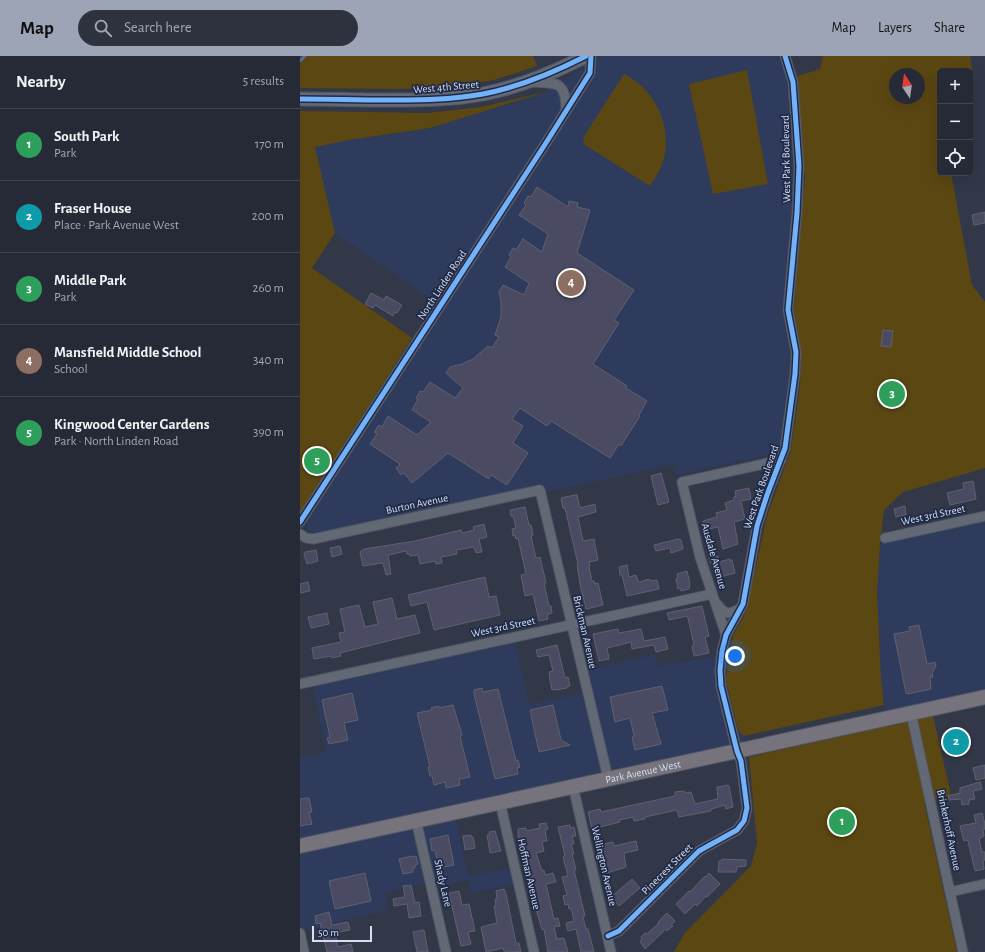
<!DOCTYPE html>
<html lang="en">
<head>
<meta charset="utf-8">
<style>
	body { margin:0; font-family:"Alegreya Sans",sans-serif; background:#2e323e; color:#f1f3f6 }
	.controls { position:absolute; right:12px; top:12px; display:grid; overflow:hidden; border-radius:6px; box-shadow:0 4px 16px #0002 }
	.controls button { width:36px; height:36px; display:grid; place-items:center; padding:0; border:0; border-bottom:1px solid #424651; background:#262a36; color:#f1f3f6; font:20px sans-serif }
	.compass { position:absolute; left:589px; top:12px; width:36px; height:36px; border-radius:50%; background:#262a36; box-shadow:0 4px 16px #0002; rotate:347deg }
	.scale { position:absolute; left:12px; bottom:10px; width:60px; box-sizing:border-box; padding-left:4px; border:2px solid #d6def1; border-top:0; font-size:11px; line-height:14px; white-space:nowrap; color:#d6def1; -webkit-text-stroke:3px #1f2a47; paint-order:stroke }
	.you { position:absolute; left:435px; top:600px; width:14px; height:14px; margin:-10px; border:3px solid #fff; border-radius:50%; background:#1a73e8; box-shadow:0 0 0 6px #1a73e833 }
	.badge { display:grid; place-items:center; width:26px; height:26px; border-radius:50%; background:#9da4b6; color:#fff; font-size:13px; font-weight:700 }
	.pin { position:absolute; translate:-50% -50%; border:2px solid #fff; box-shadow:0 1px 4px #0006 }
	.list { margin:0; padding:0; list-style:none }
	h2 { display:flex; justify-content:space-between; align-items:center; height:52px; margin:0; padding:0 16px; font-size:17px }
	h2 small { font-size:13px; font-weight:400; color:#a4a7ad }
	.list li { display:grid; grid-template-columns:26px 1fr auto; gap:12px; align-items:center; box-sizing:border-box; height:72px; padding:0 16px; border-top:1px solid #424651 }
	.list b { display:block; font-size:15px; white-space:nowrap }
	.list p { margin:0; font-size:13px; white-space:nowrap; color:#a4a7ad }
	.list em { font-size:13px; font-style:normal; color:#a4a7ad }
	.icon { flex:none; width:22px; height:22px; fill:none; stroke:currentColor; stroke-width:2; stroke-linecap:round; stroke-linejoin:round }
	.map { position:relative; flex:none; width:685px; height:896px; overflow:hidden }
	header { display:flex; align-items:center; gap:24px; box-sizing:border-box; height:56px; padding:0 20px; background:#9da4b6; color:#111 }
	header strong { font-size:19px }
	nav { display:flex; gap:22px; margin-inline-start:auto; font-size:14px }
	.search { width:280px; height:36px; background:#2e323e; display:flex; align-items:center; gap:10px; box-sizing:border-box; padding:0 14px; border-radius:22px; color:#a4a7ad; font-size:15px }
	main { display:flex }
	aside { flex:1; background:#262a36 }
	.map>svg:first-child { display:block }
	.built { fill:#2e3b5c }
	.green { fill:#5b4712; fill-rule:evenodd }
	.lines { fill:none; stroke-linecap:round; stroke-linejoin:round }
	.stream { stroke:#4f6ebd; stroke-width:2.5 }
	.building { fill:#4a4a62; stroke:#5f616f }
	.minor-casing { stroke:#505664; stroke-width:11 }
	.secondary-casing { stroke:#505664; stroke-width:15 }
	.primary-casing { stroke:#505664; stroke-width:16 }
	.minor { stroke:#636875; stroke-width:9 }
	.secondary { stroke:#636875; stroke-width:13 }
	.primary { stroke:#76737d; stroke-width:14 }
	.cycleway-casing { stroke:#1f2a47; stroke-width:8 }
	.cycleway { stroke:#73b2f8; stroke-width:5 }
	.labels { text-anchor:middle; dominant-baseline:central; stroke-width:3.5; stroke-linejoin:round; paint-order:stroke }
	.street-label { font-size:11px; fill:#d6def1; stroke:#1f2a47 }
</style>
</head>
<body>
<header>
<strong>Map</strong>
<div class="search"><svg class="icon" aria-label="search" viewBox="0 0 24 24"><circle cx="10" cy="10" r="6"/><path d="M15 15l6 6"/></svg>Search here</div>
<nav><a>Map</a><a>Layers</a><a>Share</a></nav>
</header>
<main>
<aside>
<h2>Nearby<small>5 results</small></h2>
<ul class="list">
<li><span class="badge" style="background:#2e9e5b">1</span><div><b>South Park</b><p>Park</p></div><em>170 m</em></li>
<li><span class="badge" style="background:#0f9aa8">2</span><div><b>Fraser House</b><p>Place · Park Avenue West</p></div><em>200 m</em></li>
<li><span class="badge" style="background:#2e9e5b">3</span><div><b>Middle Park</b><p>Park</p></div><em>260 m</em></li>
<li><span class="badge" style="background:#8d6e63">4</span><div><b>Mansfield Middle School</b><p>School</p></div><em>340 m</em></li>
<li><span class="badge" style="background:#2e9e5b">5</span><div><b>Kingwood Center Gardens</b><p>Park · North Linden Road</p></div><em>390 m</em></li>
</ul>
</aside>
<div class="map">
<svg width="685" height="896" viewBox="0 0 685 896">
	<rect width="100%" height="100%" fill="#323848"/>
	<!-- built -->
	<g class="built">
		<polygon points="303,0 478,0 482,7 486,19 488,31 494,138 483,253 489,291 490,317 479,397 376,419 375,408 247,436 245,429 10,478 6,467 145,253 35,177 14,91 49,84 130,72 246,36"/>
		<polygon points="684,465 685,471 685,648 588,669 584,649 581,622 577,537 580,488"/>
		<polygon points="215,586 229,649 289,635 285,615 355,598 358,610 429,599 426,624 438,674 444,680 449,701 156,763 168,820 214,811 219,827 171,837 169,824 131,832 129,826 84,837 89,854 0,875 0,702 26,696 13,630"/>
	</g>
	<!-- green -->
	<g class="green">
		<polygon points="0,0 233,0 237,10 194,24 145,32 97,33 0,32"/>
		<path d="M523,0H670L673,22L670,24V15H640V117H651L672,229L685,246V412L603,436L584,454L580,488L577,537L581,622L584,649L444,680L438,674L426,624L429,599L433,580L446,556L467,460L490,397L492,386C496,358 502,327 501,299C500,283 495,268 494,253L505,123L498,20L520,13ZM595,18H619V42H595Z"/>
		<polygon points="447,14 468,128 413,138 389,28"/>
		<path d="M324,18C329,21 335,24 339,28C360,45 371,77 364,103C361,113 355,122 350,130L285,89L283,82Z"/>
		<polygon points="246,36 130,72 49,84 15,91 35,177 12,212 112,282 0,457 0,55 127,57 181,51"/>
		<polygon points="633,660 651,739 624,746 657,896 374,896 384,878 451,810 457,787 449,701"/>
	</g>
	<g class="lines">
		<!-- stream -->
		<polyline class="stream" points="0,5 5,0"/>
	</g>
	<!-- building -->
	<g class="building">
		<polygon points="237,131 268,151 269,145 278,147 277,151 290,154 277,197 334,234 314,264 319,267 293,308 327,330 326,332 347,345 339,359 340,360 321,390 319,388 310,402 251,365 247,370 220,352 212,363 223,370 213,387 228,397 207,429 191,419 189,423 148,397 112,427 104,417 101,419 96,412 100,408 70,388 77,378 74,376 79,369 82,371 88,360 117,379 131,366 112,354 118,343 116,342 120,335 123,336 130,326 155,342 163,332 146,317 150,311 162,308 173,303 188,290 192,292 199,281 195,279 201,261 201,246 199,236 203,229 224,239 229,227 205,211 211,201 209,199 213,192 216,194 223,183 242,196 248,178 219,159 226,149 224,147 228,140 231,141"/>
		<polygon points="685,156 685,167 674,169 672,159"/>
		<polygon points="71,237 84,244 86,240 102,249 97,257 95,256 93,260 75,249 73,252 65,248"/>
		<polygon points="583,274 593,275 591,291 581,290"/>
		<polygon points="361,417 369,446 358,449 351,420"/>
		<polygon points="673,425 676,443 650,449 647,437 664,433 663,427"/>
		<polygon points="449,432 451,443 441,445 445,463 434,466 438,488 423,493 418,471 405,474 403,465 417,461 416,457 427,454 425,447 434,444 434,441 436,440 435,435"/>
		<polygon points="275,439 277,439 280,452 295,448 296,456 278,461 283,485 294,483 298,504 289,506 290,510 289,511 292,525 294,525 295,528 298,527 303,549 286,553 280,528 277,509 278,508 274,491 265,452 263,452 261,442"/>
		<polygon points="605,450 606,459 596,461 594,453"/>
		<polygon points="225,451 229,469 231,469 233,479 231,480 236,502 240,501 246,527 244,527 249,550 251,550 252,557 247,559 248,563 239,565 233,538 225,540 221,519 226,518 218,482 216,483 215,479 213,480 212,473 216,472 213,460 211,460 210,454"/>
		<polygon points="184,468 187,481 179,483 182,496 176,497 174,491 156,494 157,498 141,501 142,507 136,508 135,505 120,508 118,499 110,500 109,498 107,498 106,495 88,499 91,518 86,519 83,507 63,510 60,496 64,493 115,485 161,474 162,477 174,474 173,471"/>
		<polygon points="378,483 381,484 383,493 371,497 370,492 356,495 354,489"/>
		<polygon points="40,490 42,498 32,501 30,492"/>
		<polygon points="16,494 18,505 7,508 4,498 5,496"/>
		<polygon points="418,500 419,506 430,503 430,505 432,504 435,517 420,521 416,509 412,510 409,502"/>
		<polygon points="327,509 329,521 336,519 338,525 339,526 349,523 350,525 357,524 359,533 327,540 322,519 320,519 319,511"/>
		<polygon points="387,515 390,527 389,533 381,535 381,532 378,533 376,523 378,522 377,518"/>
		<polygon points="185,521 189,541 196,540 200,559 134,574 127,546 111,550 108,539"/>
		<polygon points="8,526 10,535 0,537 0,528"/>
		<polygon points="92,542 97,563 115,559 120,577 40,597 41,600 32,602 31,600 14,603 12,592 41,586 39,577 45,576 40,553 59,549 65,571 78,568 73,546"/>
		<polygon points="402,550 409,580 405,581 409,597 394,600 392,590 394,589 388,562 387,560 369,564 367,557"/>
		<polygon points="27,557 29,568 11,572 8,561"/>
		<polygon points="619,569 627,608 635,606 636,610 632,617 633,621 630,621 631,633 608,638 606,637 594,578 610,575 609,571"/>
		<polygon points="318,573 319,577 341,573 344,585 365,581 368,593 356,596 354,589 332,593 331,586 307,592 309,603 299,605 293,578"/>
		<polygon points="257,589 265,622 268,621 270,630 267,631 267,632 256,634 256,633 252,634 250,625 249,616 253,615 249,599 238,601 236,594"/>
		<polygon points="362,630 368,654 352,657 361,688 335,694 332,681 334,680 330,662 315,666 310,641"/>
		<polygon points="182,632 183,636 198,633 216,705 218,704 220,711 217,712 218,718 195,723 174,638 174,634"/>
		<polygon points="52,637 58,664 44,667 48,684 29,688 27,682 30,681 22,644"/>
		<polygon points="153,649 162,679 160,680 170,721 159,723 160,729 146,732 145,726 134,729 132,720 130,720 128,711 130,711 117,657 132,654 131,652 139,650 139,652"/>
		<polygon points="253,649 261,684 270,689 239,696 230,654"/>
		<polygon points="654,672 655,676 660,675 661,683 666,682 668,689 667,692 664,693 663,697 656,699 656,697 650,698 649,695 646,694 644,678 649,677 648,674"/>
		<polygon points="685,709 685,722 676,724 673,712"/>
		<polygon points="680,726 682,733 673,735 675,743 669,744 669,748 662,749 661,743 649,744 648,740 660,737 660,732"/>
		<polygon points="428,729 429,730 433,751 426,753 425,749 411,753 411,755 379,761 377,754 345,761 345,763 334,765 333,761 319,764 320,766 292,773 288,756 300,753 301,756 361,743 375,740 375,736 384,735 385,737 391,736 395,748 418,743 417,731"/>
		<polygon points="6,742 9,742 12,756 9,756 12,768 0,770 0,743"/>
		<polygon points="682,757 685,768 685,773 683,773 684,780 679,783 682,796 685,796 685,804 683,804 684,813 675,815 668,785 667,784 664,785 660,770 676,767 674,759"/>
		<polygon points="246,767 248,773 245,774 247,785 242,785 244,795 236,797 242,815 244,814 245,819 253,817 256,826 246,828 254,863 258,862 260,870 254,871 257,883 264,882 268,896 248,896 244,873 242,874 231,835 233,834 224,792 222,790 220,790 218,777 218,773 226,772 226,775 240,772 239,768"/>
		<polygon points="270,769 270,772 274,771 276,780 272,780 274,788 271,788 274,798 272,798 276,814 274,814 285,860 283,861 286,873 288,873 294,896 281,896 276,873 268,875 266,867 274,865 271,852 269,853 268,848 265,849 263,840 267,839 262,821 268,820 263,801 265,800 258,771"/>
		<polygon points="195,775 201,795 190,797 187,779 190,779 189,776"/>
		<polygon points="148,779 154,809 139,812 135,794 132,795 130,783"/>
		<polygon points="171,779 171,781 173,781 175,792 165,794 163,780"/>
		<polygon points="336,785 338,794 324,797 326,811 307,817 306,812 305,812 300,789 313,786 314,790"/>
		<polygon points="111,800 112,801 116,800 118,808 115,809 115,812 113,812 113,816 103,818 99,803"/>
		<polygon points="422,803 446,804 446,810 437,811 436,816 418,816 419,805 421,805"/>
		<polygon points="65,817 71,845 35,853 29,825"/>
		<polygon points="409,817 420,828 407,841 406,840 397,850 395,848 385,858 376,848 389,835 390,836 405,820 406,821"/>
		<polygon points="332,823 340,832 319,850 311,841"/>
		<polygon points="111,829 115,847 119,846 121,860 109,862 107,848 94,850 93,843 105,841 103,830"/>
		<polygon points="204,833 206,838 216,887 219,887 221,896 207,896 206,895 204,895 203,892 186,896 181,871 197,867 194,850 196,850 195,843 197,843 196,835"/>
		<polygon points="159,835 162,849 169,848 175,875 168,876 171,888 161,890 149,837"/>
		<polygon points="29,856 32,869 48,866 50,874 35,877 38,891 51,888 53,896 27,896 20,867 16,868 15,860"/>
		<polygon points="367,857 375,865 371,869 373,870 367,875 366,873 345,893 340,886 342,883 341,881 345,877 346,878 349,876 359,867 358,866"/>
		<polygon points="124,874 128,896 117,896 113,876"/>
	</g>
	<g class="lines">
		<defs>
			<g id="minor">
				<path d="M232,26C257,27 266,25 266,54"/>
				<polyline points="0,466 244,90 290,17 291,0"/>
				<polyline points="0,478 6,482 13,483 240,434 308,722"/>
				<polyline points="585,482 685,460"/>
				<path d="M417,548C425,559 429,559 441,552"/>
				<polyline points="426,579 400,501 382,426 481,404"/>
				<polyline points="0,628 412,538"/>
				<polyline points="611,657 663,896"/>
				<polyline points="273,730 311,896"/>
				<polyline points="200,746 234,896"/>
				<polyline points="116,764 146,896"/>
				<polyline points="650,836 685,828"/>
				<polyline points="0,877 4,896"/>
				<polyline points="308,880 319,875 399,795 437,774 444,765 447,752 441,705 437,695 421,630 420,614 422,595 426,579 443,548 457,470 467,439 485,392 495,318 496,296 488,254 497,157 499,110 493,26 485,0"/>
			</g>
			<path id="secondary" d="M0,43C29,43 57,44 86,44C118,44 151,44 183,38C219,31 253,17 286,0"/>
			<g id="primary">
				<path id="s1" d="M0,790L685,641"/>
			</g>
		</defs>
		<!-- minor casing -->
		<use href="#minor" class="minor-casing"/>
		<!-- secondary casing -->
		<use href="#secondary" class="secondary-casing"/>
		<!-- primary casing -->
		<use href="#primary" class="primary-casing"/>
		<!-- minor -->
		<use href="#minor" class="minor"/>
		<!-- secondary -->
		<use href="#secondary" class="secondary"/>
		<!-- primary -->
		<use href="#primary" class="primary"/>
		<defs>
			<g id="cycleway">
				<path d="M0,43C29,43 57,44 86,44C118,44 151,44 183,38C219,31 253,17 286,0"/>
				<polyline points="0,466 244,90 290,17 291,0"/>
				<polyline points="308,880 319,875 399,795 437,774 444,765 447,752 441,705 437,695 421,630 420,614 422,595 426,579 443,548 457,470 467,439 485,392 495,318 496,296 488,254 497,157 499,110 493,26 485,0"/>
			</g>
		</defs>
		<!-- cycleway casing -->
		<use href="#cycleway" class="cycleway-casing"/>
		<!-- cycleway -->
		<use href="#cycleway" class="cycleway"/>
	</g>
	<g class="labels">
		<!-- street labels -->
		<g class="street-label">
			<text transform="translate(146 31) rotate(-5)">West 4th Street</text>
			<text transform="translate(486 103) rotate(-91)">West Park Boulevard</text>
			<text transform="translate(142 229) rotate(-57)">North Linden Road</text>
			<text transform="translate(461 431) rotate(-71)">West Park Boulevard</text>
			<text transform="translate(117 448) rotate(-12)">Burton Avenue</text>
			<text transform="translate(633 459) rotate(-12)">West 3rd Street</text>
			<text transform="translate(414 500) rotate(74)">Ausdale Avenue</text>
			<text transform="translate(203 571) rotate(-12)">West 3rd Street</text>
			<text transform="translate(285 576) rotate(77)">Brickman Avenue</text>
			<text stroke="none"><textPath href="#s1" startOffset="351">Park Avenue West</textPath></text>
			<text transform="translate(649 774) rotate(78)">Brinkerhoff Avenue</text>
			<text transform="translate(304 810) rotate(77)">Wellington Avenue</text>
			<text transform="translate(367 813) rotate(-45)">Pinecrest Street</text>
			<text transform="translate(229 818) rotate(77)">Hoffman Avenue</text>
			<text transform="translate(143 827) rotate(77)">Shady Lane</text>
		</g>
	</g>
</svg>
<div class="controls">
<button>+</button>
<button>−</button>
<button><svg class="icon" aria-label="locate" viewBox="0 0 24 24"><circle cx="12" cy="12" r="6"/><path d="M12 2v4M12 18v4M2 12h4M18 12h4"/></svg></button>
</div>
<svg class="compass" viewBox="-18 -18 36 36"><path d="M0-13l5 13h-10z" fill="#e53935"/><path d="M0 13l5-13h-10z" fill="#a4a7ad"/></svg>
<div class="scale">50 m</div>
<div class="you"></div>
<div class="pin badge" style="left:542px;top:766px;background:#2e9e5b">1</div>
<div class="pin badge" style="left:656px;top:686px;background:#0f9aa8">2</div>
<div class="pin badge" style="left:592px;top:338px;background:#2e9e5b">3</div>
<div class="pin badge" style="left:271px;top:227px;background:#8d6e63">4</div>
<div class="pin badge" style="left:17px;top:405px;background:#2e9e5b">5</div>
</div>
</main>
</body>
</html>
